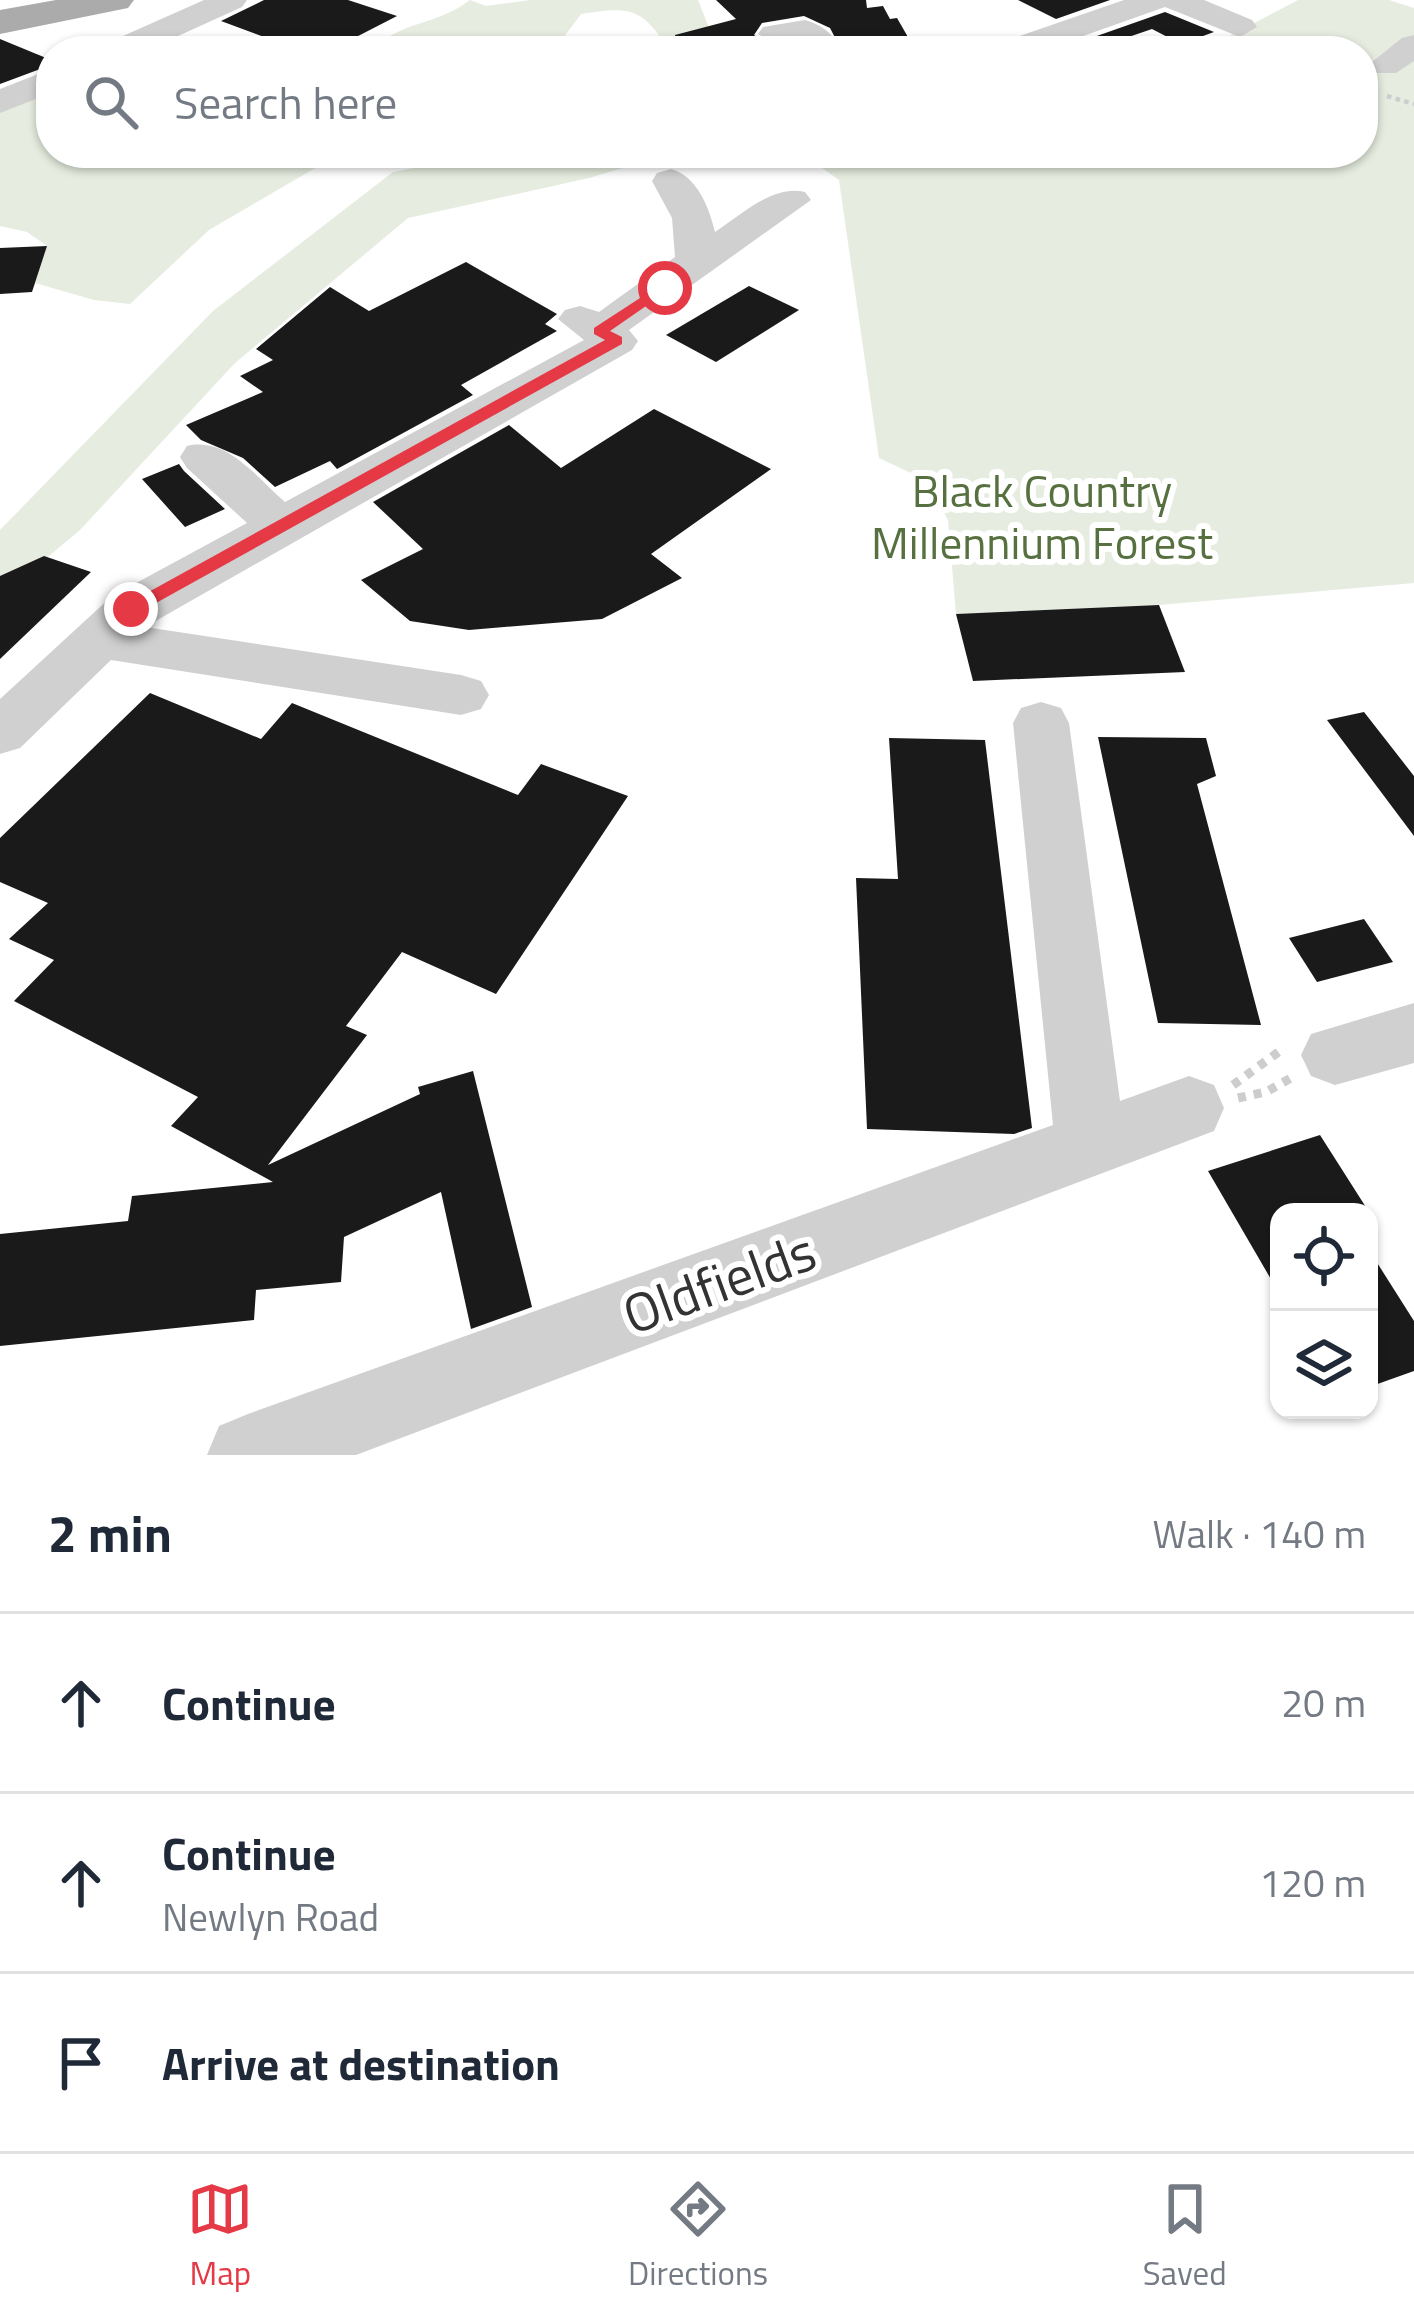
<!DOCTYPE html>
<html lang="en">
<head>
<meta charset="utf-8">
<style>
	body { margin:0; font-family:"Titillium Web",sans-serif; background:#f6f6f7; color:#1f2937 }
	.controls { position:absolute; right:36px; bottom:36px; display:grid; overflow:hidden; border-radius:24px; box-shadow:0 3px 9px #0004 }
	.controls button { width:108px; height:108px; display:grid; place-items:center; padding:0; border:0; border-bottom:3px solid #e0e1e3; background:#fff; color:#1f2937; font:60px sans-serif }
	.stop { position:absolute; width:36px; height:36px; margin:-27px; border:9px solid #e63946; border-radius:50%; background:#fff }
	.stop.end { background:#e63946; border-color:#fff; box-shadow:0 3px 12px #0008 }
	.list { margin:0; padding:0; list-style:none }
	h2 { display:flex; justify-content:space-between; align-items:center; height:156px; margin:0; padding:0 48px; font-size:51px }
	h2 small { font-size:39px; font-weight:400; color:#747a83 }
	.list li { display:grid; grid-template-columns:78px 1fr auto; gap:36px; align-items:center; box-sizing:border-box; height:180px; padding:0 48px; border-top:3px solid #e0e1e3 }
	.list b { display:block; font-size:45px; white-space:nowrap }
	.list p { margin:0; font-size:39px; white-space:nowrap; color:#747a83 }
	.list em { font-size:39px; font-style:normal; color:#747a83 }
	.icon { flex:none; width:66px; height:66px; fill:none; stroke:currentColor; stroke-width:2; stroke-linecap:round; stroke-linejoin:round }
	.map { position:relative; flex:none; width:1414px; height:1455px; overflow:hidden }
	.search { position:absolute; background:#fff; box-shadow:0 3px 9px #0004; left:36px; right:36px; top:36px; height:132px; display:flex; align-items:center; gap:30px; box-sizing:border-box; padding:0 42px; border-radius:48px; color:#747a83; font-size:45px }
	.sheet { height:696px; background:#fff }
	nav { display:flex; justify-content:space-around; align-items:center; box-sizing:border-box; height:168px; border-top:3px solid #e0e1e3; background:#fff; font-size:33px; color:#747a83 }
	nav a { display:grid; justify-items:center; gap:6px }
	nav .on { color:#e63946 }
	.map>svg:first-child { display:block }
	.green { fill:#e6ecdf }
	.building { fill:#1a1a1a }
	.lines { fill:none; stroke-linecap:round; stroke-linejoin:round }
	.path-far1 { stroke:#cdcdcd; stroke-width:4.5; stroke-dasharray:4.5 4.5; stroke-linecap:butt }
	.path { stroke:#cdcdcd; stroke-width:9; stroke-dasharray:8 8; stroke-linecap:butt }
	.minor { fill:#d0d0d0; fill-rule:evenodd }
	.major { fill:#ababab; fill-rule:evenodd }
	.route { fill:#e63946 }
	.labels { text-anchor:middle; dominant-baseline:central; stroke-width:12; stroke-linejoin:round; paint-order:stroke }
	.park-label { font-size:45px; fill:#56703f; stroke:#fff }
	.near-street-label { font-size:54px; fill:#333; stroke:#fff }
</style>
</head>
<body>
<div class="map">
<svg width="1414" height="1455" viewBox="0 0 1414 1455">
	<rect width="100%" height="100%" fill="#fff"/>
	<!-- green -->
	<g class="green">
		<path d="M470,0L486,6L530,0H698L718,51H669C643,7 630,6 581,14L555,49L545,51H462L433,41L427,51L376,47C405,20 435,26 470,0Z"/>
		<polygon points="1298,0 1389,0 1414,8 1414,583 1159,605 956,614 948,520 928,481 879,458 839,180 801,153 1363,153 1363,51 1201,51"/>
		<polygon points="51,88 51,153 341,153 209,230 130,304 94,300 35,283 47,246 27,232 0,226 0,110"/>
		<polygon points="491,153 674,153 589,178 408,218 235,363 80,530 0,597 0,530 213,311 393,172"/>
	</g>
	<!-- building -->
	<g class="building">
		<polygon points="264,0 348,0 397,16 329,51 236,51 264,37 221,21"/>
		<polygon points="716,0 866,0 867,8 883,6 890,19 897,18 916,51 842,51 830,28 804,16 762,23 754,35 773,48 796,46 801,51 677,51 675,35 736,19"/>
		<polygon points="1018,0 1110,0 1056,19"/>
		<polygon points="1165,12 1214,32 1181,44 1152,29 1108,44 1094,37"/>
		<polygon points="0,39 51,60 51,65 0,84"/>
		<polygon points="47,246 32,292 0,294 0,248"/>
		<polygon points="466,262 557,314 545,324 557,331 461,385 473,395 337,469 330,461 275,487 243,458 201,440 186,425 263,392 240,376 273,360 256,349 330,287 369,311"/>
		<polygon points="749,286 799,310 716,362 666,335"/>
		<polygon points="654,409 771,469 651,554 682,578 602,619 469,630 410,621 361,580 423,549 373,502 509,425 561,468"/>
		<polygon points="179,464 184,471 225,509 185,527 142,479"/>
		<polygon points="44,556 91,572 0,659 0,576"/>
		<polygon points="1159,605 1185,672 973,681 956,614"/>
		<polygon points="150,693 261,739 292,703 518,795 541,764 628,796 496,994 402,952 346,1026 367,1035 268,1165 420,1094 418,1087 473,1071 532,1307 471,1329 441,1192 344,1237 341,1282 256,1290 254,1320 0,1346 0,1234 128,1221 132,1196 273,1182 171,1126 198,1097 14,1001 54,960 9,939 48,903 0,882 0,838"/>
		<polygon points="1364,712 1414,776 1414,836 1327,720"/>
		<polygon points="1098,737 1206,738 1216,776 1197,784 1261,1025 1158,1023"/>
		<polygon points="889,738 985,740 1032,1128 1014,1134 867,1129 856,878 898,879"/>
		<polygon points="1364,919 1393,962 1317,982 1289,938"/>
		<polygon points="1320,1135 1369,1212 1279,1212 1279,1293 1208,1171"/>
		<polygon points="1369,1250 1414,1321 1414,1371 1369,1387"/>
	</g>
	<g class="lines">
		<!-- path-far1 -->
		<g class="path-far1">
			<polyline points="1265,39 1291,51"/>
			<polyline points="1387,96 1414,104"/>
		</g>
		<!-- path -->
		<g class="path">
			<polyline points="1233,1085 1284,1048"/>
			<polyline points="1238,1098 1266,1092 1291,1078"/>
		</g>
		<!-- minor -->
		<g class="minor">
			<polygon points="204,0 247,0 242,7 145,51 100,51 105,44"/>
			<polygon points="1124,0 1204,0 1252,20 1257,27 1240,37 1165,7 1041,51 1006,51 1003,47 1008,40"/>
			<path d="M805,20C818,23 841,37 837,51H808L797,41L775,44L758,34L763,27Z"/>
			<polygon points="1414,35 1414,61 1396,73 1372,73 1367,66 1402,38"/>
			<polygon points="51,69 51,93 0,113 0,89"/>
			<path d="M671,169C697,176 709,207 715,232C741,215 773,184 805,192L811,200L629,330L638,341L632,350L145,627L461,675L481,681L489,695L481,709L461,715L111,660L20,748L0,754V699L112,596L247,523L187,468L180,457L187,446C227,436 257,478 285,502L584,340L558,319L565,310L580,306L599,312L675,257L672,218L652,181L657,173Z"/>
			<polygon points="1041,702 1061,708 1069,723 1120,1101 1189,1076 1214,1085 1224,1108 1214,1131 356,1455 207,1455 219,1426 248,1414 1053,1125 1013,723 1021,708"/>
			<polygon points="1414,1003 1414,1063 1335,1085 1311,1076 1301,1055 1311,1034"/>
		</g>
		<!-- major -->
		<polygon class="major" points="56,0 134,0 128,8 0,34 0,10"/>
	</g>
	<!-- route -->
	<polygon class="route" points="660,285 672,288 610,331 622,337 622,344 138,613 125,613 125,605 605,340 594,334 594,328"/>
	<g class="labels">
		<!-- park labels -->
		<g class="park-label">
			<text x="1042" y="490">Black Country<tspan x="1042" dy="52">Millennium Forest</tspan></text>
		</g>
		<!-- near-street labels -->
		<g class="near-street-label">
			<text transform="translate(719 1282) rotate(-20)">Oldfields</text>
		</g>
	</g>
</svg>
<div class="controls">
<button><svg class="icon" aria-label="locate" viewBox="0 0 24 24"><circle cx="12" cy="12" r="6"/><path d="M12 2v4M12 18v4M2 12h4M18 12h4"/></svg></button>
<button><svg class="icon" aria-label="layers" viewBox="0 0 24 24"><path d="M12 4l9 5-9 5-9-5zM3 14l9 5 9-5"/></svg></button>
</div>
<div class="stop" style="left:665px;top:288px"></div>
<div class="stop end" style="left:131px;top:609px"></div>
<div class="search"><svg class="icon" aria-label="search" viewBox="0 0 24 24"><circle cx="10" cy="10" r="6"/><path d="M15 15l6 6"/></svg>Search here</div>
</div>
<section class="sheet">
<h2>2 min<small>Walk · 140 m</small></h2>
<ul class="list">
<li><svg class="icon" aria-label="ahead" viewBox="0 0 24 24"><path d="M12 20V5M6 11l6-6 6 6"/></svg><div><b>Continue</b></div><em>20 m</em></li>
<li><svg class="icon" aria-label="ahead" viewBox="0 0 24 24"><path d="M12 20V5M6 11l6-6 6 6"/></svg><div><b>Continue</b><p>Newlyn Road</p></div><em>120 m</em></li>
<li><svg class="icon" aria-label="arrive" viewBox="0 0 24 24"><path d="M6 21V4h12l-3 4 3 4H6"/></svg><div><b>Arrive at destination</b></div></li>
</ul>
</section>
<nav>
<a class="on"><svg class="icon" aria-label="map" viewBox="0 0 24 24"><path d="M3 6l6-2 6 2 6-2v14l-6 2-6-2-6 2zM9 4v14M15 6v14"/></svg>Map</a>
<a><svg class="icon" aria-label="directions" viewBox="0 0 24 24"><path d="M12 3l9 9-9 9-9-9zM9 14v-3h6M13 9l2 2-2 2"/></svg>Directions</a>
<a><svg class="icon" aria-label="saved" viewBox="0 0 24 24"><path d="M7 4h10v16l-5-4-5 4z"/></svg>Saved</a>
</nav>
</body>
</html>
